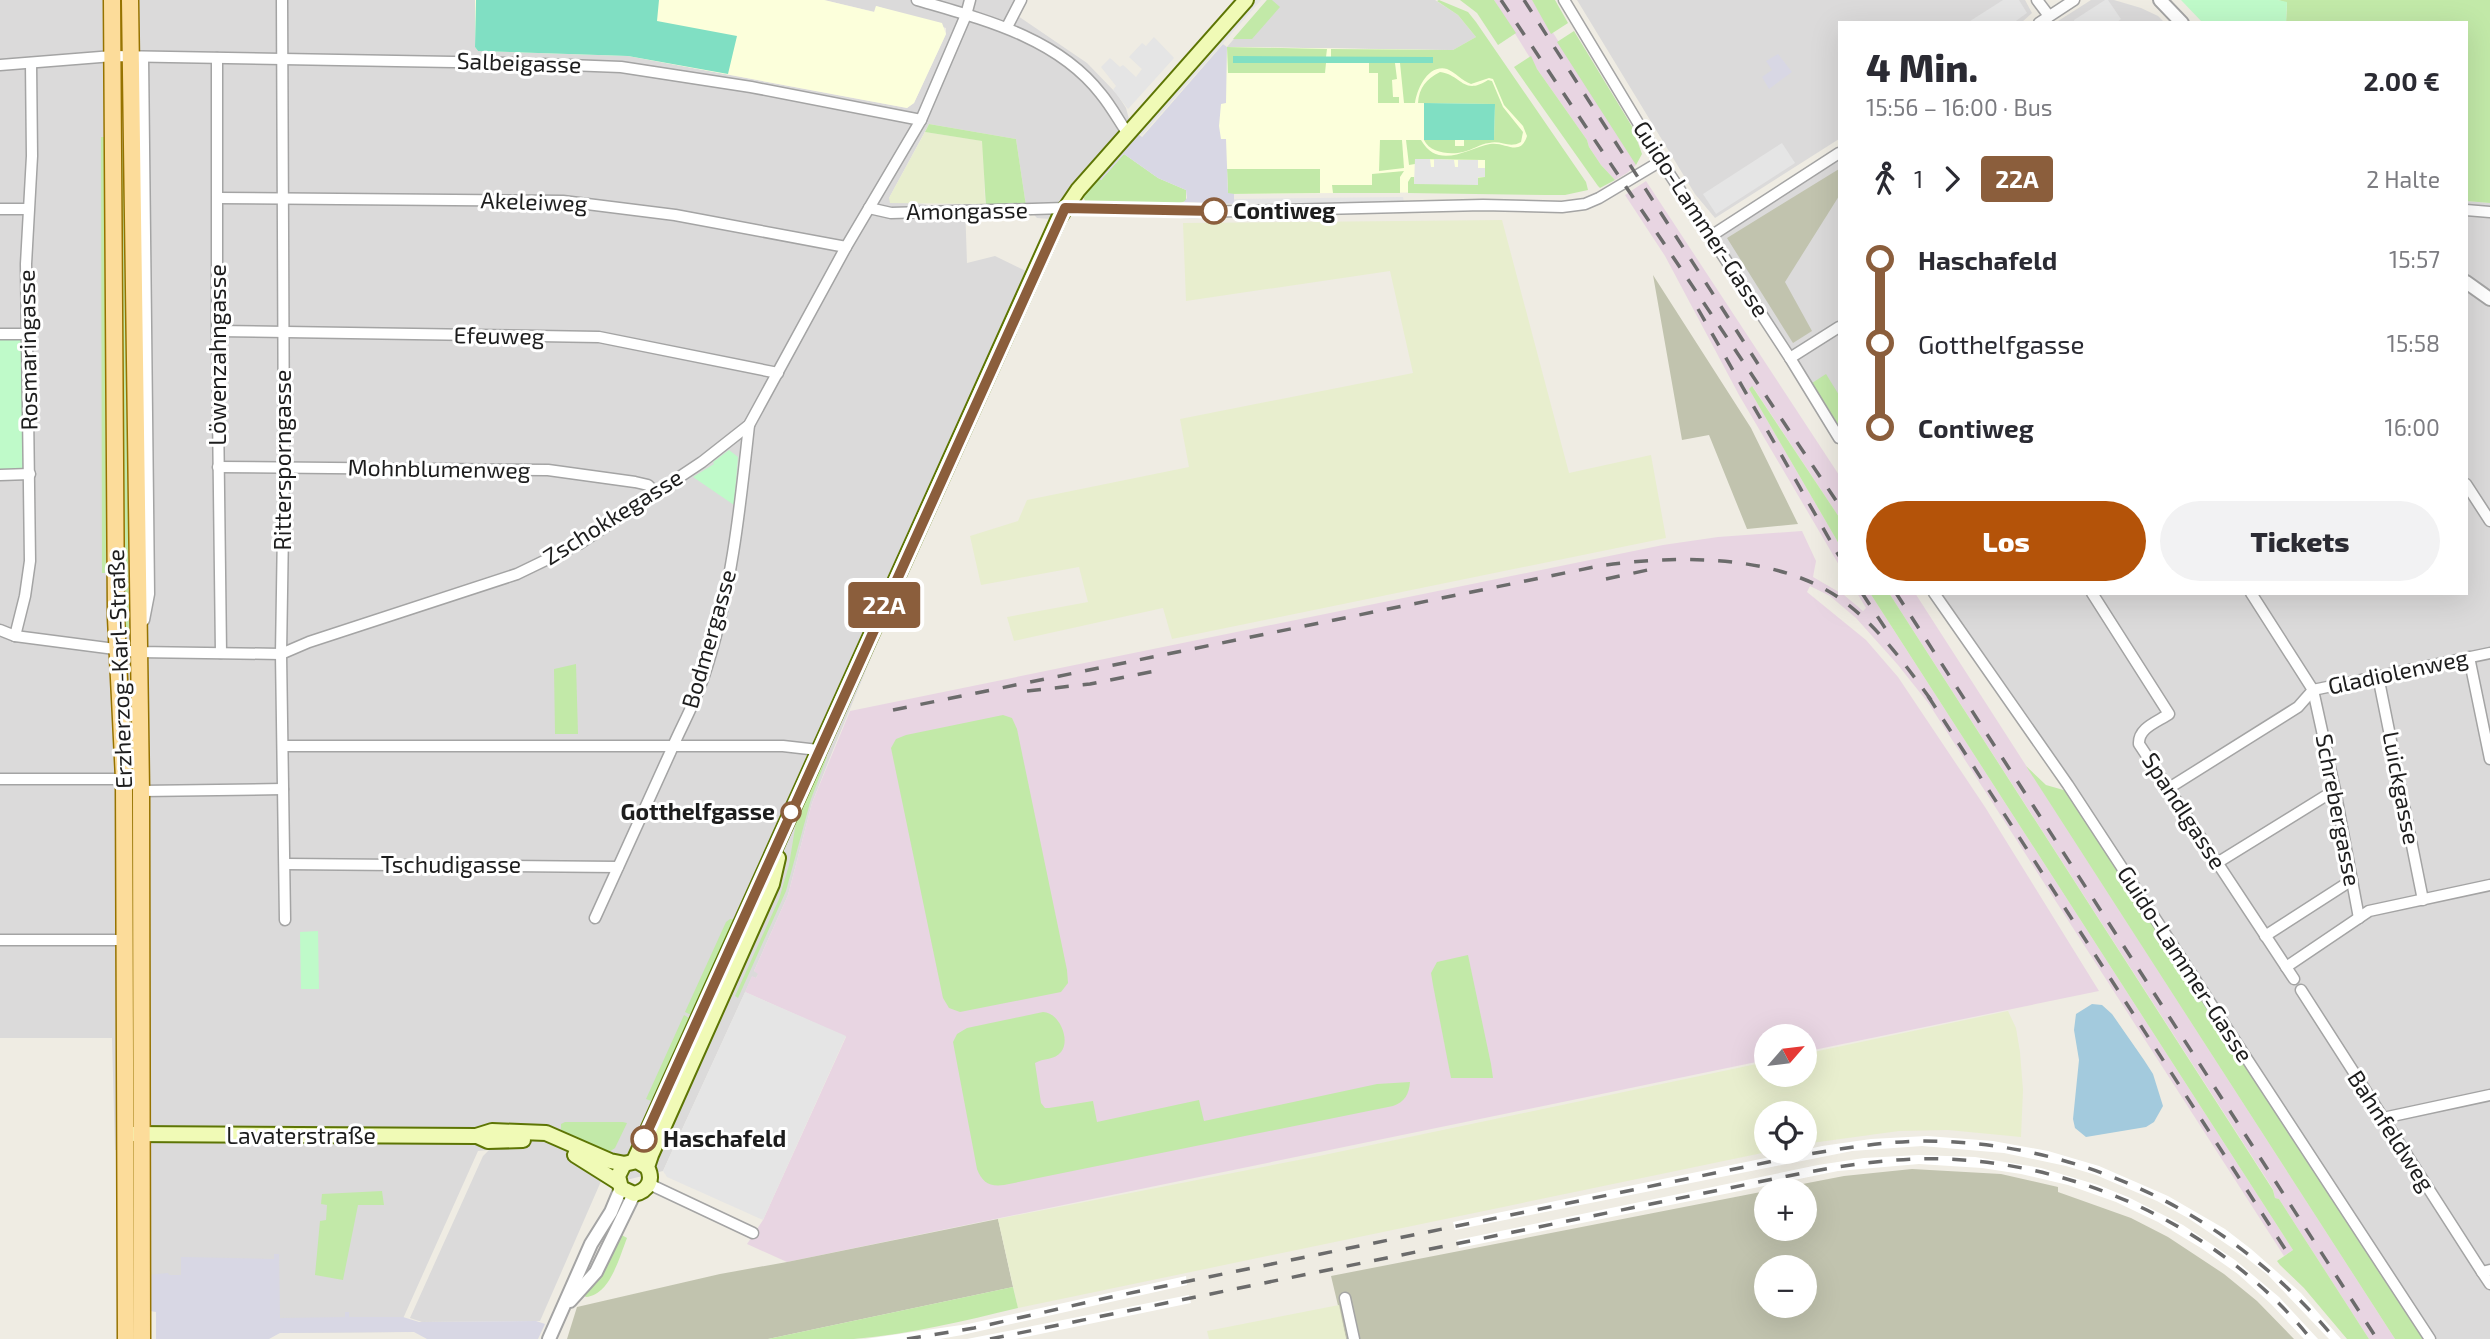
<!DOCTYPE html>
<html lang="de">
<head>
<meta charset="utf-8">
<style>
	:root { --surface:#fff; --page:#f2f2f3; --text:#2b2b33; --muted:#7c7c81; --accent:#b45309 }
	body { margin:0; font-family:"Exo 2",sans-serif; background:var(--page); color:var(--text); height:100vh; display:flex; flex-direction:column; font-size:26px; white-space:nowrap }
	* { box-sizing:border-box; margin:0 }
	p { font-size:23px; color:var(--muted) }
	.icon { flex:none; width:38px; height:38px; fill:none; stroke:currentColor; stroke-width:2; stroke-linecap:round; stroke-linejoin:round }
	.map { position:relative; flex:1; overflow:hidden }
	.panel { position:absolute; left:1838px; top:21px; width:630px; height:574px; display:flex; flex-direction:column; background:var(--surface); border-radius:0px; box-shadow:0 7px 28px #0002 }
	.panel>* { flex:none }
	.badge { padding:0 14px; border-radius:5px; font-size:24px; line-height:46px }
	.needle { width:46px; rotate:62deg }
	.buttons { position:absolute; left:1754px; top:1024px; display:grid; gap:14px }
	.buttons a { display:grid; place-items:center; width:63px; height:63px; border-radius:50%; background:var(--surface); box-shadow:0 7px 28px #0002; font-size:35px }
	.map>.badge { position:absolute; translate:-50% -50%; box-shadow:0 0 0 4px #fff }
	.legs { display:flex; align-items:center; gap:10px; height:77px; padding:0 28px; font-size:23px }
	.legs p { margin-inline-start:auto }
	.summary { display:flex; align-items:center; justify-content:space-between; height:119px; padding:0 28px }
	h1 { font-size:38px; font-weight:800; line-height:52px }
	.action { display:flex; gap:14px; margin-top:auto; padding:14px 28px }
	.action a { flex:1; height:80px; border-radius:42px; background:var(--accent); color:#fff; font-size:28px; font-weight:800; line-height:80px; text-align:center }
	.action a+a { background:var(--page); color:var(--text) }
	ul { padding:0 28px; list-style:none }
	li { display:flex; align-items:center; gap:24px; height:84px; font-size:26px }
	li i { display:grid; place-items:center; width:10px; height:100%; margin:0 9px; background:currentColor }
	li i::after { content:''; width:18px; height:18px; margin:-9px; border:5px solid; border-radius:50%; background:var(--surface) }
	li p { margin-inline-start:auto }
	li:first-child i { background:linear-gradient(#0000 50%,currentColor 0) }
	li:last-child i { background:linear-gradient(currentColor 50%,#0000 0) }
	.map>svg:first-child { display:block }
</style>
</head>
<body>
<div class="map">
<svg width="2490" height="1339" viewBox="0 0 2490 1339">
	<rect width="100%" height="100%" fill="#efece3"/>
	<!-- residential -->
	<g fill="#dbdada">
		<polygon points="0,0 475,0 475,46 478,51 628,56 907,108 914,103 946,34 946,28 876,6 875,12 824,0 1026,0 1018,16 1087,63 1117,94 1126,108 1135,141 1086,196 1050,219 1037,218 1026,206 1016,139 929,124 889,198 928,205 965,204 967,263 995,256 1030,273 833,750 812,803 788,895 754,971 759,973 756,978 752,977 663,1171 622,1181 602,1179 540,1321 422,1322 410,1318 483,1156 489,1150 478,1151 397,1332 279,1333 151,1275 151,1149 115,1150 112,1038 0,1038"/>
		<polygon points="1267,0 1435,0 1458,15 1476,37 1453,50 1227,47"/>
		<polygon points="1577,0 2025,0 2032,13 2021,23 1839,23 1839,139 1715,218 1695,194"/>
		<polygon points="2091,0 2114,0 2141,8 2158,16 2165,23 2055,23"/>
		<polygon points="1839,157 1839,441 1711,236"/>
		<polygon points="2466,201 2490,203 2490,297 2466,279"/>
		<polygon points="2466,286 2490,302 2490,1339 2430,1339 2237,1043 1934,593 2466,593"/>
	</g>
	<!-- industrial -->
	<g fill="#e8d5e2">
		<polygon points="1494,0 1532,0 1630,153 1636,165 1627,173 1615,180 1601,165 1589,147 1587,140 1537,69"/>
		<polygon points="1646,181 1839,475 1839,517 1753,387 1749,389 1839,544 1839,565 1739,395 1665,256 1625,195"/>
		<polygon points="1802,531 1816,561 1813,577 1844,595 1863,611 1866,608 1857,593 1870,593 2293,1250 2284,1256 1929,704 1898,665 1856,618 1830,596 1810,586 1807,592 1866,640 1898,677 1985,807 2099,991 1804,1052 1804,1036 1766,1036 1766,1060 787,1262 747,1244 763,1220 846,1037 745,992 752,976 756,978 758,974 754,971 788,895 812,803 850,711 1663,545 1718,537"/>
		<polygon points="1889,593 1915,593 2395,1339 2369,1339 2279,1199 2275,1198 2273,1189"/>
	</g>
	<!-- education -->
	<g fill="#fcffdb">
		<polygon points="475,0 824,0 874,12 876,6 942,23 946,34 914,103 907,108 628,56 478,51 475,47"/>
		<polygon points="1223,44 1227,47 1437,50 1444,63 1478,49 1568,182 1485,192 1199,194 1141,138"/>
	</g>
	<!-- construction -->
	<g fill="#c1c3ae" fill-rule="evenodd">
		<polygon points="1839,169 1839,196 1785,282 1812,331 1793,343 1727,238"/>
		<polygon points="1653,275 1751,428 1798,524 1747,529 1709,435 1682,440"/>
		<path d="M1912,1169L2001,1174L2058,1187V1192L2131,1218L2168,1237L2224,1274L2257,1301L2294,1339H1346L1331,1276L1766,1191V1228H1804V1190H1771L1844,1176ZM1766,1267H1804V1306H1766Z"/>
		<polygon points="998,1219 1013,1287 768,1339 567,1339 577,1307 720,1274 787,1262"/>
	</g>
	<!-- farmland -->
	<g fill="#e8eece">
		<polygon points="925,132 983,141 985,204 890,203 889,198"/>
		<polygon points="1502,220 1569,473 1651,455 1666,538 1172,639 1163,608 1014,641 1007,617 1088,602 1079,567 981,585 970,536 1018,521 1027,500 1189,467 1180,419 1413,373 1390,271 1186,301 1183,223"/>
		<polygon points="2008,1011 2016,1028 2020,1052 2023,1090 2021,1137 1948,1130 1899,1131 1804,1144 1804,1113 1766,1113 1767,1152 1018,1308 998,1219 1319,1156 1766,1062 1766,1074 1804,1074 1804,1054"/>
		<polygon points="1339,1305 1346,1339 1209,1339 1207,1331"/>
	</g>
	<!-- grass -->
	<g fill="#c2e9a8">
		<polygon points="1267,0 1272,0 1280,7 1252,39 1233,39"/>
		<path d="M1439,0L1468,12L1476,22L1586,182L1588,190L1565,195H1547L1408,193V182L1411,177H1414V184L1485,177V160L1415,159V164L1409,165L1406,140H1421C1438,170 1467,149 1490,144C1505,141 1520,158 1527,136L1523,126L1504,105L1493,79L1489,78L1471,84C1462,81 1455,72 1447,69C1428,64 1417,89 1415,103H1404L1400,63H1433V57H1331V49L1453,50L1476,37L1458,15L1437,1Z"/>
		<polygon points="1460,0 1494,0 1516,33 1498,45 1477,13"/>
		<polygon points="1532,0 1555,0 1568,23 1551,34"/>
		<polygon points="2278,0 2490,0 2490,203 2466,201 2466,23 2286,23 2287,3"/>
		<polygon points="1574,31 1639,138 1637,140 1642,154 1636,165 1557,42"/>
		<polygon points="1227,47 1327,49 1326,57 1233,57 1234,63 1326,63 1325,73 1228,73"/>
		<polygon points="1531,56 1537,69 1587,140 1589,147 1601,165 1615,180 1600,188 1598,186 1514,67"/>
		<polygon points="1369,63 1395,63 1397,79 1392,80 1393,97 1399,97 1399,103 1378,103 1378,73 1369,73"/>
		<path d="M1440,72C1462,75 1463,96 1488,80L1492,81L1503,107L1523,132L1521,142C1509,149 1502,140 1489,143C1480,144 1472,150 1463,152C1450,155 1430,153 1424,140H1455V146H1464V140H1494L1495,104L1418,103C1419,88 1426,79 1440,72Z"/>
		<polygon points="929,124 1016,139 1026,206 986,207 982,141 925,132"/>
		<polygon points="101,137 105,137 106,573 102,573"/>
		<polygon points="1380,140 1402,140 1404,168 1379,171"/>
		<polygon points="119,150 124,150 125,177 129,633 125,633 121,519"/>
		<path d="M1124,154L1158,178L1186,190V201C1165,209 1106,210 1085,201L1082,194L1097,177L1101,180Z"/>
		<polygon points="1227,169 1320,169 1320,193 1228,194"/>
		<polygon points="1404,171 1400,177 1400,193 1333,193 1332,185 1372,185 1372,174"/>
		<polygon points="1826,374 1839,395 1839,426 1812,383"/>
		<polygon points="1752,386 1839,517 1839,544 1749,389"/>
		<polygon points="1870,593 1889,593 2273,1190 2275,1198 2279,1199 2369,1339 2347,1339 2304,1288 2280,1265 2277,1261 2293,1250"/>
		<polygon points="576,664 578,734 555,734 554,669"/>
		<polygon points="1003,715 1012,718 1017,729 1067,970 1068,983 1061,992 960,1012 949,1008 943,998 891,748 896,739 906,735"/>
		<polygon points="824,756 827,757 811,799 786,891 738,998 735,996 779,899 789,865 797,816"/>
		<polygon points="2026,766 2046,785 2067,791 2425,1339 2395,1339"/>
		<polygon points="730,919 734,919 691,1015 685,1012 726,922"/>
		<polygon points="1468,955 1491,1064 1493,1078 1451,1078 1433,985 1431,973 1437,962"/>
		<path d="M1043,1012C1059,1012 1071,1040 1061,1052C1055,1060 1043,1058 1035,1063L1041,1103L1045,1108H1049L1093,1101L1097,1122L1199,1100L1204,1121L1377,1084L1410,1082C1409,1094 1405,1102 1393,1106L1004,1185C989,1187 982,1182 977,1169L953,1042L957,1034L967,1028Z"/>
		<polygon points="684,1015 689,1018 651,1101 646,1099"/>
		<polygon points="565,1122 623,1122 627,1123 615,1148 609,1152 561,1130 561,1124"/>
		<polygon points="382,1191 384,1205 358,1205 343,1280 315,1275 320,1221 326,1220 327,1205 321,1204 322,1194"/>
		<path d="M620,1234L627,1238C619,1258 610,1295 586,1297L583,1295Z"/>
		<path d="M1013,1287L1018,1308C964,1321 910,1334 854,1339C826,1339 796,1339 768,1339Z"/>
	</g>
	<!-- park -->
	<g fill="#bffac9">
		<polygon points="2181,0 2278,0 2287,2 2286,23 2203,23"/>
		<polygon points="0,336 16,336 23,342 24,466 19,472 0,472"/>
		<polygon points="729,450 738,457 734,505 693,477 714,464 713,462"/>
		<polygon points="318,931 319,989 301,989 300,932"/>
	</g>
	<!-- pitch -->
	<g fill="#80dfc3">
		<polygon points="476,0 659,0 657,21 737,36 728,74 628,56 478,51 475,47"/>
		<polygon points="1233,56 1433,57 1433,63 1233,63"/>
		<polygon points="1424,103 1495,104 1494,140 1424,140"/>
	</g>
	<!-- parking -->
	<g fill="#e5e5e5">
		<polygon points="1255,0 1261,0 1142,135 1138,132"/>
		<polygon points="2003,0 2019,0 2027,13 2013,23 1967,23"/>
		<polygon points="2105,0 2108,0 2121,19 2116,23 2075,23 2074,20"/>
		<polygon points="1154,37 1174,58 1128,109 1113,90 1116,86 1101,67 1110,58 1120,67 1123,65 1136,77 1142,69 1129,57 1142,43 1146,46"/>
		<polygon points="1782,143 1795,163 1716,214 1703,194"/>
		<polygon points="1415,159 1430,159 1431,167 1434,167 1434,159 1454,160 1455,167 1458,167 1458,160 1478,160 1478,168 1485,168 1485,177 1478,177 1478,185 1414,184"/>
		<polygon points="1403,197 1404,202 1234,204 1234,199"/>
		<polygon points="745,992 846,1036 763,1220 667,1177 663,1171"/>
	</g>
	<!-- plaza -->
	<g fill="#d8d7e4">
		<polygon points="1223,44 1227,47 1226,103 1221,104 1219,126 1221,139 1226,139 1228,193 1234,194 1234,204 1184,202 1187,198 1186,190 1158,178 1124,154 1101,180 1097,177 1137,133 1142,137"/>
		<polygon points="1778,54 1792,72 1769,89 1762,77 1772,70 1766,61"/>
		<polygon points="274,1254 279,1254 280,1318 345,1317 345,1312 349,1312 349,1317 403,1317 419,1322 536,1321 545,1324 538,1339 427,1339 414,1332 280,1333 269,1339 156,1339 156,1312 150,1311 148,1275 168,1273 169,1275 181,1275 181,1257 274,1259"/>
	</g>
	<!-- water -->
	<polygon fill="#a3cadd" points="2092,1004 2102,1005 2112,1014 2144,1060 2153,1074 2163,1106 2154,1122 2146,1127 2086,1137 2075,1128 2073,1119 2079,1060 2074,1030 2076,1014"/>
	<!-- pier -->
	<g fill="#fff">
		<polygon points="1927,1136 1993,1141 2048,1151 2099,1166 2168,1196 2225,1229 2251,1249 2301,1293 2341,1339 2329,1339 2268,1275 2244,1256 2188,1218 2157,1201 2096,1175 2066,1166 2004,1153 1922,1146 1852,1151 1455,1230 1453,1222 1795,1152 1804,1152 1804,1150 1822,1146 1871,1139"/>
		<polygon points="1919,1155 1975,1157 2041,1168 2098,1185 2128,1197 2183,1225 2235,1260 2279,1297 2318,1339 2304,1339 2271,1304 2238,1274 2201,1248 2158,1222 2116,1202 2068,1185 2021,1174 1982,1168 1919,1164 1838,1171 1459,1248 1457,1240 1818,1165 1864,1158"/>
		<polygon points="1186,1276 1187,1285 962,1335 940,1339 865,1339 968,1324"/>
		<polygon points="1189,1295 1191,1303 1016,1339 967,1339"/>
	</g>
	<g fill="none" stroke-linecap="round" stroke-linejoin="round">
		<defs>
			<g id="minor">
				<polyline points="282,0 284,467 281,654 285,920"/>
				<path d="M917,0C982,19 1057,37 1101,94C1111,106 1119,121 1128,134"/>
				<polyline points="1564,0 1661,161 1790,358 1839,438"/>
				<polyline points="2037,0 2049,16"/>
				<polyline points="2039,23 2074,0"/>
				<polyline points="1007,27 1021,0"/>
				<polyline points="143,57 149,594 144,620"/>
				<polyline points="217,58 217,331 221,653"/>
				<polyline points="0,65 113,56 516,63 621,67 751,87 921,120"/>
				<polyline points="218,198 563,201 675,215 846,247"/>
				<polyline points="869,208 891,213 1065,208 1197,212 1483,205 1562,207 1585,204 1599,198 1661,161"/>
				<polyline points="0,209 28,209"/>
				<polyline points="2466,210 2490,212"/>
				<polyline points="1711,236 1839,153"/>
				<polyline points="217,331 599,337 778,373"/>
				<polyline points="0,334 27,334"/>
				<polyline points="1790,358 1839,327"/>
				<polyline points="218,467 548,470 635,482 648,485 655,492"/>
				<polyline points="0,475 30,474"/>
				<polyline points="2466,484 2490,521"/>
				<polyline points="1934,593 2068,785 2430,1339"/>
				<path d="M2092,593L2169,714C2157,722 2138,728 2139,744L2294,979"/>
				<polyline points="2251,593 2313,690 2335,790 2359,918"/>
				<polyline points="0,630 15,636 138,652 281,654 309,642 517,574 579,544 702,462 749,425 846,247 921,120 966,15 970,0"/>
				<polyline points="15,636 25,596 30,561 26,264 32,156 31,63"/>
				<polyline points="2469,657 2490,759"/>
				<polyline points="2378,676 2423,900"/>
				<polyline points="283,746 783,746 818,750"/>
				<polyline points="0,779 124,779"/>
				<polyline points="2169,788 2298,707 2313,690 2490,653"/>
				<polyline points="141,791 283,789"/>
				<polyline points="2217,863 2335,790"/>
				<polyline points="285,864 618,867"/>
				<path d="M595,918C620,863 645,808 670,753C681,727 695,703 704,676C731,595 740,509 749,425"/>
				<polyline points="2265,936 2352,880"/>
				<polyline points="0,940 125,940"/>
				<polyline points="2286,967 2369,911 2490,885"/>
				<polyline points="2301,990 2482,1272"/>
				<polyline points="2383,1118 2490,1095"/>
				<polyline points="649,1184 753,1233"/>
				<polyline points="2490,1270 2482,1272 2490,1284"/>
				<polyline points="1345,1298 1354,1339"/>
			</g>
			<g id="tertiary">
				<polyline points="2160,0 2182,23"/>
				<polyline points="2466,282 2490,299"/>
				<polyline points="570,1301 596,1272 634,1194"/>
				<polyline points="549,1339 591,1244 611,1212 621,1188"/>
			</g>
			<g id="secondary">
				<polyline points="130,1134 476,1136 492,1131 546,1133 610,1161 625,1164"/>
				<polyline points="477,1136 488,1141 523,1140"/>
				<polyline points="575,1155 618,1182"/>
				<polyline points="634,1161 1059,218 1078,190 1246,0"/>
				<path d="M647,1167L637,1161L624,1164L618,1176L621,1188L634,1194C648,1191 654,1180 647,1167L651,1155L772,884L778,858"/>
			</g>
			<g id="primary">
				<polyline points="112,0 116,618 124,779 126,1339"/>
				<polyline points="130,0 141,791 142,1339"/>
			</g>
		</defs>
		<!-- minor casing -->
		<use href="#minor" stroke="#a4a4a4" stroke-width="13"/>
		<!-- tertiary casing -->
		<use href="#tertiary" stroke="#a4a4a4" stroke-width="16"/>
		<!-- secondary casing -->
		<use href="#secondary" stroke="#5d7504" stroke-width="18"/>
		<!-- primary casing -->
		<use href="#primary" stroke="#967300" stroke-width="19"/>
		<!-- minor -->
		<use href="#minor" stroke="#fff" stroke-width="10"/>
		<!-- tertiary -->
		<use href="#tertiary" stroke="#fff" stroke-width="12"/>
		<!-- secondary -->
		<use href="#secondary" stroke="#f0fab6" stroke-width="14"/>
		<!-- primary -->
		<use href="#primary" stroke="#fcdc9a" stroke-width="16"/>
		<!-- rail -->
		<g stroke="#6b6b6b" stroke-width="3.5" stroke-dasharray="14 14" stroke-linecap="butt">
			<polyline points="1501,0 1839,505"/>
			<polyline points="1524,0 1758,364"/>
			<polyline points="1698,309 1839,556"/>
			<polyline points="1606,579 1657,568"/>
			<polyline points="1862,593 1889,634"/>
			<polyline points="1896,593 2377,1339"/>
			<polyline points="1027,691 1090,684 1155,671"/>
			<polyline points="1928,696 2285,1249"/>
			<path d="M893,710L1599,566C1675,555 1777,553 1842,600C1879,627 1907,667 1934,704"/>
			<path d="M907,1339L974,1328L1111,1297L1798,1156C1839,1149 1879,1142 1920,1141C2081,1140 2233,1215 2335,1339"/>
			<path d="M990,1339L1783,1177C1827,1168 1870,1161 1914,1159C2063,1154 2217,1223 2311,1339"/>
		</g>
	</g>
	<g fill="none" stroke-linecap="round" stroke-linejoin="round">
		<defs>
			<polyline id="line-1" points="644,1139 1065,208 1214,211"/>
		</defs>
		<!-- line-1 casing -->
		<use href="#line-1" stroke="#fff" stroke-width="16"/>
		<!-- line-1 -->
		<use href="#line-1" stroke="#8b5e3c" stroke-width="10"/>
	</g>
	<!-- markers -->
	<g fill="#fff" stroke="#8b5e3c" stroke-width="3.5">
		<circle cx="1214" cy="211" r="12"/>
		<circle cx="791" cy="812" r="9"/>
		<circle cx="644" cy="1139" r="12"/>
	</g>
	<g text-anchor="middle" stroke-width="6" stroke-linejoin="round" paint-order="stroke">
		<!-- street labels -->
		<g font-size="23" fill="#1d1d1d" stroke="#fff">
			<text transform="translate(519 63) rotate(2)" y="8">Salbeigasse</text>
			<text transform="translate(534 202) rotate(2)" y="8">Akeleiweg</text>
			<text transform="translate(967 211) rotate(-1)" y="8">Amongasse</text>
			<text transform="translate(1701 219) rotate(57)" y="8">Guido-Lammer-Gasse</text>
			<text transform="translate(499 336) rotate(1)" y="8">Efeuweg</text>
			<text transform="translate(28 350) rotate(-91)" y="8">Rosmaringasse</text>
			<text transform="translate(218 355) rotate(-90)" y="8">Löwenzahngasse</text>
			<text transform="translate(283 460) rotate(-90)" y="8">Rittersporngasse</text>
			<text transform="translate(439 469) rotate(1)" y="8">Mohnblumenweg</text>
			<text transform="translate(613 517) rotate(-32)" y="8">Zschokkegasse</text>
			<text transform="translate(709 639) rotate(-74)" y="8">Bodmergasse</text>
			<text transform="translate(120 669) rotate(-92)" y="8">Erzherzog-Karl-Straße</text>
			<text transform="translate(2398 672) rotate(-12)" y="8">Gladiolenweg</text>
			<text transform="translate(2401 788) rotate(79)" y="8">Luickgasse</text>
			<text transform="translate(2338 810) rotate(79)" y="8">Schrebergasse</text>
			<text transform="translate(2184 811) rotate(57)" y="8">Spandlgasse</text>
			<text x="451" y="873">Tschudigasse</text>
			<text transform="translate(2185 964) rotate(57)" y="8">Guido-Lammer-Gasse</text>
			<text transform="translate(2391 1131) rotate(57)" y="8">Bahnfeldweg</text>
			<text x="301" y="1144">Lavaterstraße</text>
		</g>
		<!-- stop labels -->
		<g font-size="23" font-weight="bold" fill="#1d1d1d" stroke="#fff" text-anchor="start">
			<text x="1233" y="219">Contiweg</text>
			<text x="775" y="820" text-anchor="end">Gotthelfgasse</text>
			<text x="663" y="1147">Haschafeld</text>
		</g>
	</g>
</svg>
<div class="buttons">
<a><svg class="needle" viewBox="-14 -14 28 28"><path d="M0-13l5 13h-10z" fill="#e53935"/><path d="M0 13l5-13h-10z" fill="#7c7c81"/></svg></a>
<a><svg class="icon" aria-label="locate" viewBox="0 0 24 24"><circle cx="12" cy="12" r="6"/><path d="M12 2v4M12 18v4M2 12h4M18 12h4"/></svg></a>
<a>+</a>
<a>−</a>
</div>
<b class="badge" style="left:884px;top:605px;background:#8b5e3c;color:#fff">22A</b>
<section class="panel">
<div class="summary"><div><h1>4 Min.</h1><p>15:56 – 16:00 · Bus</p></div><b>2.00 €</b></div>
<div class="legs"><svg class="icon" aria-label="walk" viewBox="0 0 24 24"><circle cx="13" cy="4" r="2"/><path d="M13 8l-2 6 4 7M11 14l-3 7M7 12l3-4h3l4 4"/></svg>1<svg class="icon" aria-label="forward" viewBox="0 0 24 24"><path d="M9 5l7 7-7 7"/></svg><b class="badge" style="background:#8b5e3c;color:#fff">22A</b><p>2 Halte</p></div>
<ul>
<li><i style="color:#8b5e3c"></i><b>Haschafeld</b><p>15:57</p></li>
<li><i style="color:#8b5e3c"></i><span>Gotthelfgasse</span><p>15:58</p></li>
<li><i style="color:#8b5e3c"></i><b>Contiweg</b><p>16:00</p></li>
</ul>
<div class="action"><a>Los</a><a>Tickets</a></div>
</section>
</div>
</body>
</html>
